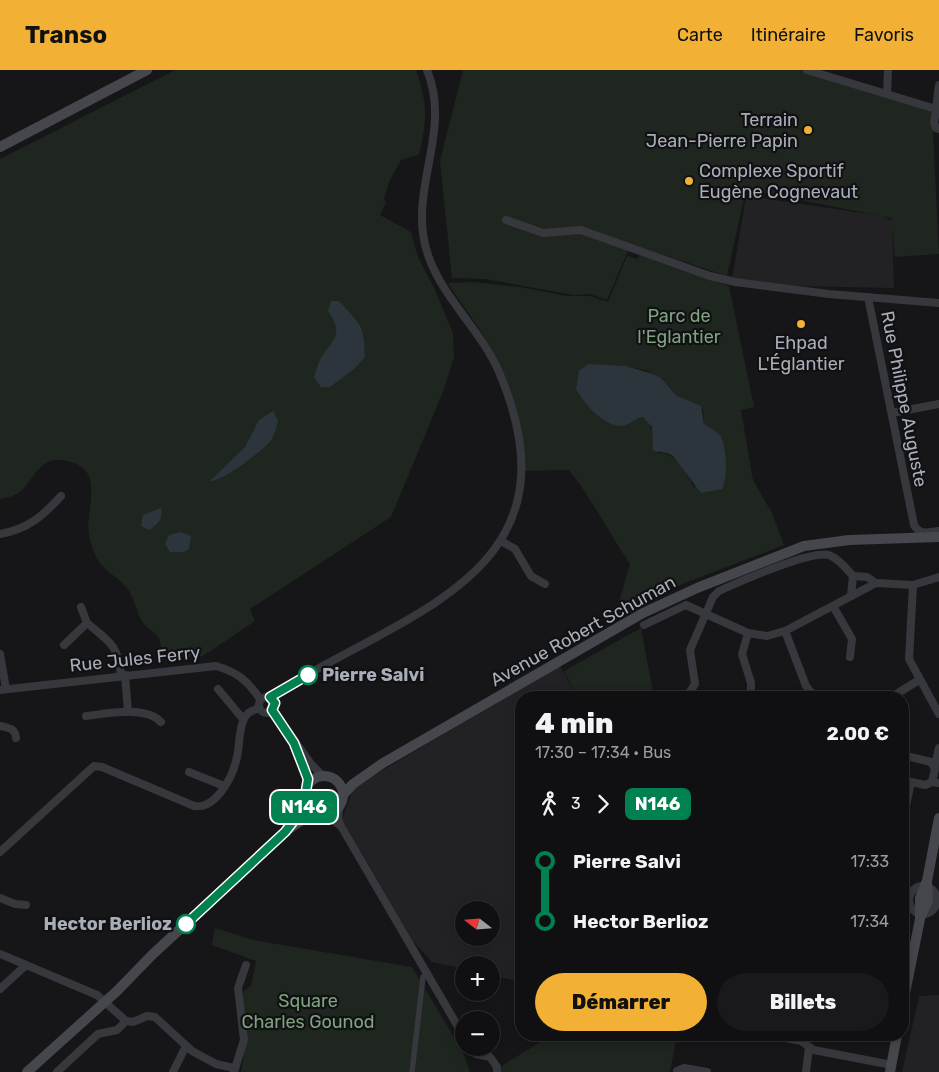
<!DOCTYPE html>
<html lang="fr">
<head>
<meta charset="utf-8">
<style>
	:root { --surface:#101012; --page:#19191b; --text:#f1f3f6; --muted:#9c9d9f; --line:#303032; --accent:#f2b134 }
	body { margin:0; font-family:Rubik,sans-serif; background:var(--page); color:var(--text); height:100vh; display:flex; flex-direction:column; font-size:19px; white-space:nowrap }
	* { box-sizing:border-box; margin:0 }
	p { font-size:16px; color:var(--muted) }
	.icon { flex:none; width:28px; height:28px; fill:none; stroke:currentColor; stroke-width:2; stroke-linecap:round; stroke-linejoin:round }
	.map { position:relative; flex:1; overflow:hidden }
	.details { position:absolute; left:515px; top:621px; width:394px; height:350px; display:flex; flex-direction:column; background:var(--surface); border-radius:20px; box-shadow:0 2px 12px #0003,0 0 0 1px var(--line) }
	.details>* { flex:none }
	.badge { padding:0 10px; border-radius:8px; font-size:18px; line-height:32px }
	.needle { width:32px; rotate:287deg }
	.tools { position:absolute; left:455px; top:831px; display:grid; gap:10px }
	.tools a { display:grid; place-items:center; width:45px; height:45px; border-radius:50%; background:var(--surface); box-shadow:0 2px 12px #0003,0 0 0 1px var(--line); font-size:25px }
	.map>.badge { position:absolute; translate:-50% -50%; box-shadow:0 0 0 2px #fff }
	.legs { display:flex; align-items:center; gap:8px; height:55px; padding:0 20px; font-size:16px }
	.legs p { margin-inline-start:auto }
	.head { display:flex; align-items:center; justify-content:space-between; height:85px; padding:0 20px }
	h1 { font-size:28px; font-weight:800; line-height:38px }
	.cta { display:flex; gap:10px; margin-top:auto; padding:10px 20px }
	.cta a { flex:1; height:58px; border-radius:30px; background:var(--accent); color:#111; font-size:20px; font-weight:800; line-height:58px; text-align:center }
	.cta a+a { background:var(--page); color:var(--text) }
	ul { padding:0 20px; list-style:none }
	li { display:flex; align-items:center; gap:18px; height:60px; font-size:19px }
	li i { display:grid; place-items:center; width:8px; height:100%; margin:0 6px; background:currentColor }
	li i::after { content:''; width:12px; height:12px; margin:-6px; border:4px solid; border-radius:50%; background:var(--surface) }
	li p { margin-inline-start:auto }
	li:first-child i { background:linear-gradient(#0000 50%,currentColor 0) }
	li:last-child i { background:linear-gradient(currentColor 50%,#0000 0) }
	header { display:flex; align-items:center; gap:30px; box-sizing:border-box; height:70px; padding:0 25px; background:var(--accent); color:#111 }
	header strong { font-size:24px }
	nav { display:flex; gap:28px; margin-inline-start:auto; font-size:18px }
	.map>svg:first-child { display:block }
</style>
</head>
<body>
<header>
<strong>Transo</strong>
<nav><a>Carte</a><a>Itinéraire</a><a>Favoris</a></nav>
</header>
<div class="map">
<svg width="939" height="1002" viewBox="0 0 939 1002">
	<rect width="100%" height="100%" fill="#161618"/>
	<!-- built -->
	<g fill="#222225" fill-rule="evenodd">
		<polygon points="746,126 883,146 892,151 894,218 797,216 732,209"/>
		<path d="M560,596L577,627L521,628V912L491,905V895H464V899L432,892L413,871L342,749L354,717ZM464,840H491V868H464Z"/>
		<polygon points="939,925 939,1002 902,1002 919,926"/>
	</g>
	<!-- green -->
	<g fill="#1e261f" fill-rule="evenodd">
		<path d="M175,0H416C428,32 427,52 419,85L401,90L390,110L384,128L386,133L380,145L411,162L418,187L435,220L453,263L454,287L443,322L391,447L250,539L255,551L209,582L202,586L169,589L161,584C162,560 153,567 142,551C136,543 135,527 126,517C116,505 101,500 95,484C90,473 87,460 89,447C91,425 99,398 68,391C40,384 36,407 21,421C14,426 8,428 0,429V89Z"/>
		<polygon points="463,0 800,0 932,40 939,184 895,187 891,148 746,119 727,206 631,174 607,230 590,224 574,225 485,209 452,208 440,91"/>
		<path d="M639,185L729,216L754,337L741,340L753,410L772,443L784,475L680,515L614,549L630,494C609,463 592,429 569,400L523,401C521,356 511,310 487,271C475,251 460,233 448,213L474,212L520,217L567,226H590L608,232L627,186L638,189ZM588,294C611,297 640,293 660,308C668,313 672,322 679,327C687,332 695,333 703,340L704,354L695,418C685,403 678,382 658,383L649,351L642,347C636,348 633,352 628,354C608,361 590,337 579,325Z"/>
		<polygon points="641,558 654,627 577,627 564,601"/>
		<polygon points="215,858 253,870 412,897 463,982 470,1002 241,1002 247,966 246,948 242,926 244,921 251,916 256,891 212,875"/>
		<polygon points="552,965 677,965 670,1002 500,1002 503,995"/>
	</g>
	<!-- water -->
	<g fill="#2c353c">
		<path d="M331,231H339C360,254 364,254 365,287L354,299L330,317H321L314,307C315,303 317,297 319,292C329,271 347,268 328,241Z"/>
		<path d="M588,294L626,296L653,304L661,308L677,326L701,336L704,354C708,357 717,361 720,365C727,377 728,407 722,419L701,423L673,386L667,383L653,381L652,357L643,347C635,348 629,356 621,356C603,355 584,334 576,319L579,301Z"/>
		<path d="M273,341L278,351C276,357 275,365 271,370C264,380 221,413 210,411L245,377L259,350Z"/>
		<path d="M161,438C164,449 157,455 149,460L141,456L143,445Z"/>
		<polygon points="181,462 191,466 189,479 184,482 170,482 165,474 169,465"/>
	</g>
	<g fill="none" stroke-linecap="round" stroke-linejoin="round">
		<!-- pedestrian -->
		<polyline stroke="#37383d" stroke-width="5.5" points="412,1002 423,907 427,905"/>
		<!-- minor -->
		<g stroke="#37383d" stroke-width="8">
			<polyline points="807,0 936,39 934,53 936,58 939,59"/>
			<polyline points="887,24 888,0"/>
			<polyline points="936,39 939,15"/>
			<polyline points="506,150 543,163 581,160 710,206 735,212 829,224 939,233"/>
			<path d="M868,227L914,455C920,466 928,462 939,461"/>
			<polyline points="892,343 939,334"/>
			<path d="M0,464C28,459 43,446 61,426"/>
			<polyline points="501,471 515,479 531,506 545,514"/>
			<polyline points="853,506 867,507 876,513"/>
			<polyline points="913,515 909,589 939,644"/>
			<polyline points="851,526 853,506"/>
			<polyline points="833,536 852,569 850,587"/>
			<path d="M87,553C110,572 118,575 121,605"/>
			<polyline points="644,555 686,535 748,563 767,566 785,561 876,513 913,515 939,507"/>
			<polyline points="785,561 806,616 816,628"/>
			<polyline points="748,563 742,584 751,613 751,628"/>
			<polyline points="64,575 87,553 81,537"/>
			<polyline points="0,584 6,619"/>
			<polyline points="125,605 128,642"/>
			<polyline points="218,619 243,649"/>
			<path d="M0,620L216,596C237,602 248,611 260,629"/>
			<path d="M689,623L695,614L690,580L713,527L719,521C738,512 811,480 829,485C839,489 846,498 853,506"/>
			<circle cx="267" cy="635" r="8"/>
			<path d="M270,627C400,542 586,507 499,302C481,260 442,227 428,185C406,121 453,64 427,0"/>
			<polyline points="896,628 898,623 919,610"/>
			<polyline points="273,640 311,694 324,707"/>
			<path d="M86,646C106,644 146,635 161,652"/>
			<path d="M0,656C9,658 15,658 16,668"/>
			<polyline points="298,682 308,709 308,715"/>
			<polyline points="902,685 931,692 935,699 932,712"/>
			<polyline points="935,695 939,678"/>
			<polyline points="189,702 224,716"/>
			<polyline points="902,710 925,715 932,712 939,713"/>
			<polyline points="324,744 341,756 464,967"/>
			<polyline points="340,754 338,748 340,734"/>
			<polyline points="902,755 911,712"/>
			<path d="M0,782L94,696L102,697L194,736C215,740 232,708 236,691C240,678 238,661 244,649C247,642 252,641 259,638"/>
			<circle cx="923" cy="830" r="14"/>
			<polyline points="0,828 15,834 26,835"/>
			<polyline points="0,884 97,925 126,951 133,952 147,946 155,947 192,981 216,994 234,998"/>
			<polyline points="0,919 26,895"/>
			<polyline points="739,965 744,965"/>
			<polyline points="769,965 801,971 814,980 892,995"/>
			<polyline points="470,978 476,984 490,987 497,997 497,1002"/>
			<polyline points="677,1001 684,998 707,1002"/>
			<polyline points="57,1002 98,964 117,960 126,951"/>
			<polyline points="173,1002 186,976"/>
			<polyline points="234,1002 244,970 238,918 246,895"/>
			<polyline points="806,1002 809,977"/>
		</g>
		<!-- secondary -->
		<g stroke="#45474d" stroke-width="10">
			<polyline points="0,77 147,0"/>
			<circle cx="324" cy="725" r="19"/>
			<polyline points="342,726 353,714 383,693 643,543 697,518 804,476 849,470 939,467"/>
			<polyline points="921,846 928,831 927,812"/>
			<polyline points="902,938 920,849 920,828 927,811 939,748"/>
			<polyline points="27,1002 117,921 152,885 285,762 309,745 320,744"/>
			<polyline points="890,1002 897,965"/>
		</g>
	</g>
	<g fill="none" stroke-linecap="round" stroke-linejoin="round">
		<defs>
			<polyline id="line-1" points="186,854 285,762 303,739 308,709 294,673 272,640 275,633 270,627 308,605"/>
		</defs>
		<!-- line-1 casing -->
		<use href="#line-1" stroke="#fff" stroke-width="11"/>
		<!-- line-1 -->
		<use href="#line-1" stroke="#00814f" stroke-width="8"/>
	</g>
	<!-- markers -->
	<g fill="#f2b134" stroke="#111113" stroke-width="2">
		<circle cx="808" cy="60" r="5"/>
		<circle cx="689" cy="111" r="5"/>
		<circle cx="801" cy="254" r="5"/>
	</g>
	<g fill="#fff" stroke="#00814f" stroke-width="2.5">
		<circle cx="308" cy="605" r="9"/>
		<circle cx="186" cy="854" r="9"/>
	</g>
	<g text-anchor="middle" stroke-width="4.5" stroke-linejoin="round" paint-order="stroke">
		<!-- poi labels -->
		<g font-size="18" fill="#a8adb8" stroke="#111113" text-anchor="end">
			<text x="798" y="56">Terrain<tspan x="798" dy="21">Jean-Pierre Papin</tspan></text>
			<text x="699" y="107" text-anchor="start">Complexe Sportif<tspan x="699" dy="21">Eugène Cognevaut</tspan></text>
			<text x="801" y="279" text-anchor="middle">Ehpad<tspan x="801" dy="21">L'Églantier</tspan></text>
		</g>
		<!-- park labels -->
		<g font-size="18" fill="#7fa381" stroke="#111113">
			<text x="679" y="252">Parc de<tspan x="679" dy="21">l'Eglantier</tspan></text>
			<text x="308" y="937">Square<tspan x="308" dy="21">Charles Gounod</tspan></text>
		</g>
		<!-- street labels -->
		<g font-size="18" fill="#a8adb8" stroke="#111113">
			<text transform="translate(904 329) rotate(79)" y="6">Rue Philippe Auguste</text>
			<text transform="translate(583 561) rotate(-29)" y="6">Avenue Robert Schuman</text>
			<text transform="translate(135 589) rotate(-6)" y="6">Rue Jules Ferry</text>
		</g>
		<!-- stop labels -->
		<g font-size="18" font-weight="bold" fill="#a8adb8" stroke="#111113" text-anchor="start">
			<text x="322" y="611">Pierre Salvi</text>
			<text x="172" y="860" text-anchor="end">Hector Berlioz</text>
		</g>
	</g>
</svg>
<div class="tools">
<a><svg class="needle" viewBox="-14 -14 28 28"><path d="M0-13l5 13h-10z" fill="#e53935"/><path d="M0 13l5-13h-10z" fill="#9c9d9f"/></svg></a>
<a>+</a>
<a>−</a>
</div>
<b class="badge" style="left:304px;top:737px;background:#00814f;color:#fff">N146</b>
<section class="details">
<div class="head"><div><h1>4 min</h1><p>17:30 – 17:34 · Bus</p></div><b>2.00 €</b></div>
<div class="legs"><svg class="icon" aria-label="walk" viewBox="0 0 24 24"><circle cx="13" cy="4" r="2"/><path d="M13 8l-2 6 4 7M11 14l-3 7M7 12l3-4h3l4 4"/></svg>3<svg class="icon" aria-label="forward" viewBox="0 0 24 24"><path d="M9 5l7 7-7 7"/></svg><b class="badge" style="background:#00814f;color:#fff">N146</b></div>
<ul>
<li><i style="color:#00814f"></i><b>Pierre Salvi</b><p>17:33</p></li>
<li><i style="color:#00814f"></i><b>Hector Berlioz</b><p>17:34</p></li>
</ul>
<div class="cta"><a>Démarrer</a><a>Billets</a></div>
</section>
</div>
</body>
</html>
